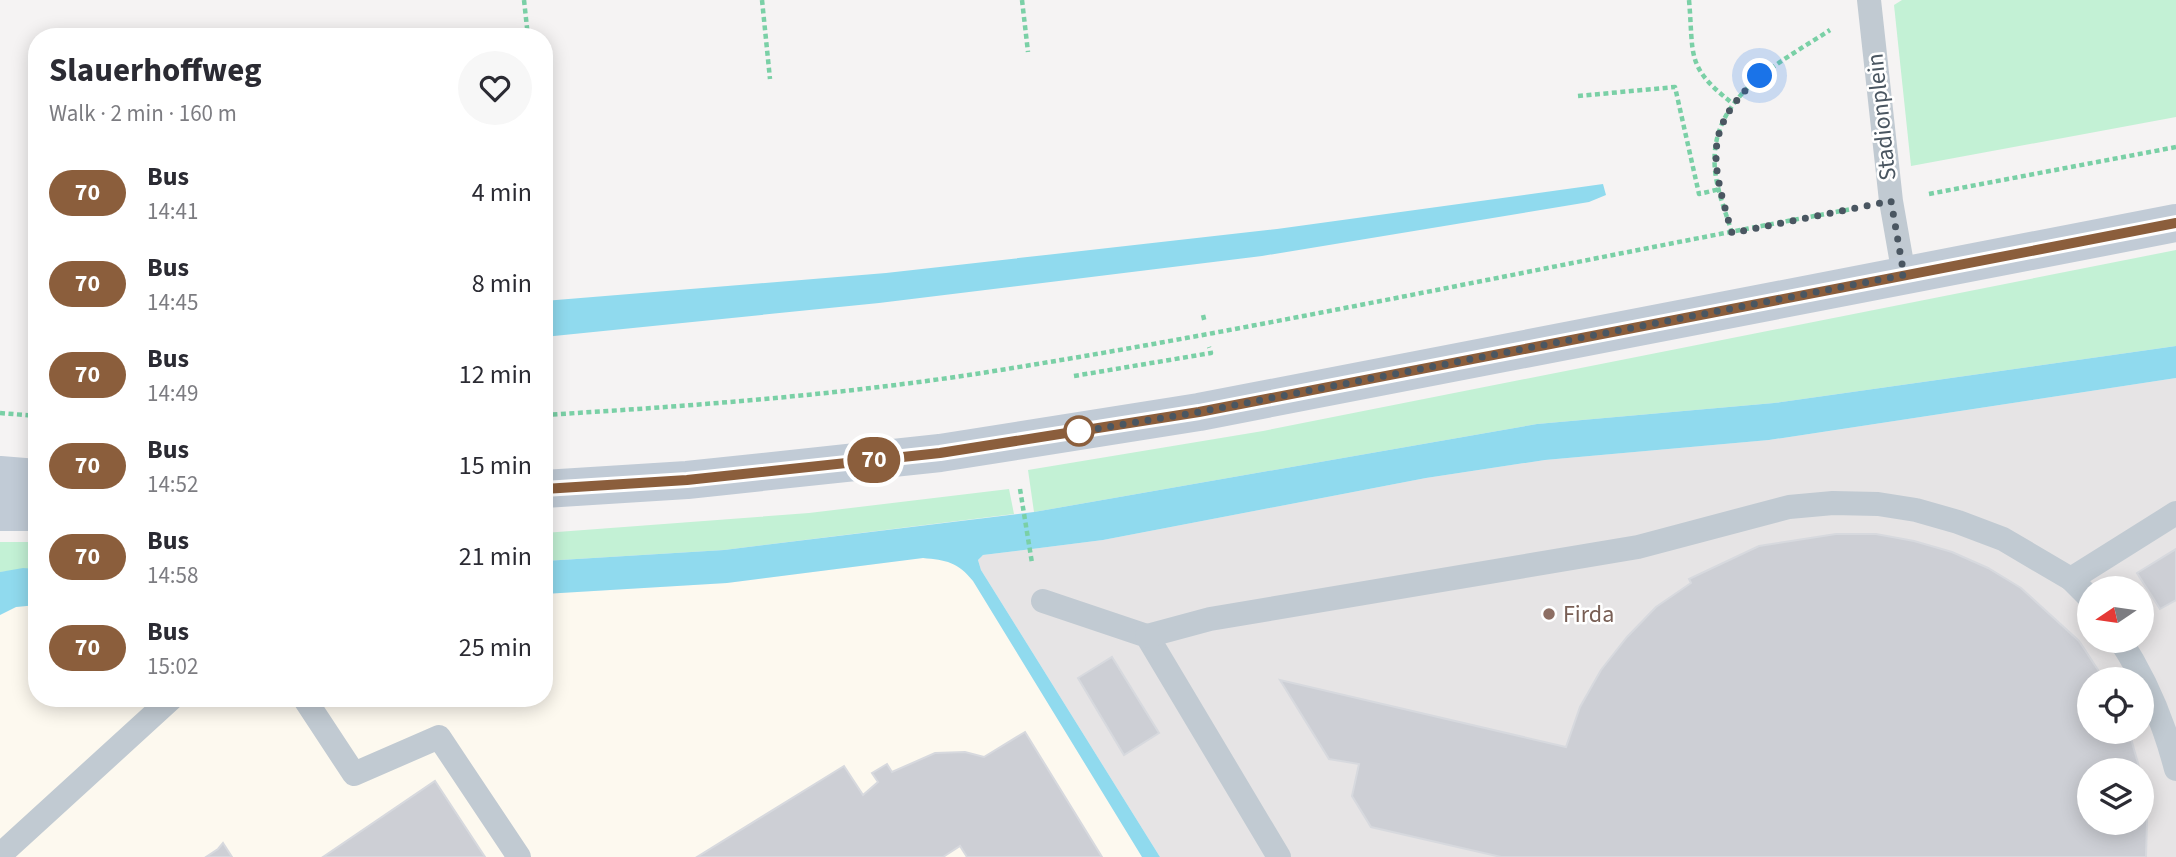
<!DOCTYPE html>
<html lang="en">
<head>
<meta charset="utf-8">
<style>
	:root { --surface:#fff; --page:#f7f7f7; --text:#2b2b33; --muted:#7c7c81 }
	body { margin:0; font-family:"Source Sans 3",sans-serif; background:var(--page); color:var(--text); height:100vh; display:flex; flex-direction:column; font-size:26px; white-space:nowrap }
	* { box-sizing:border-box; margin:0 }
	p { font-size:23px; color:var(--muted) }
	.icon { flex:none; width:38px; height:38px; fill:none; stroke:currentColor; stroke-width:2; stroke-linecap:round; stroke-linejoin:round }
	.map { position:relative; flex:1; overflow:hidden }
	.side { position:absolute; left:28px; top:28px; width:525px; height:679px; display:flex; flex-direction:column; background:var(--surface); border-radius:28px; box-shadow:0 4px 18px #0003 }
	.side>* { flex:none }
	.badge { padding:0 14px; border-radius:23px; font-size:24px; line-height:46px }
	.needle { width:46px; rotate:257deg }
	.tools { position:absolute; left:2077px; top:576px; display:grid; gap:14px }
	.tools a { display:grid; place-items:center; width:77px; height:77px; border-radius:50%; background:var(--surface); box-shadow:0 4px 18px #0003; font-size:35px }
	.you { position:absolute; width:35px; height:35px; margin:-18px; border:5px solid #fff; border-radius:50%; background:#1a73e8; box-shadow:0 0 0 10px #1a73e833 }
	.map>.badge { position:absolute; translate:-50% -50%; box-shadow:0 0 0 4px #fff }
	.round { display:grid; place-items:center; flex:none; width:74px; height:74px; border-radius:37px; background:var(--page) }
	.overview { display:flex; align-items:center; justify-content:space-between; height:119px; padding:0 21px }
	h1 { font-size:33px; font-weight:700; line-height:52px }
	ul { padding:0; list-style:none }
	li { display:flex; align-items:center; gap:21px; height:91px; padding:0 21px }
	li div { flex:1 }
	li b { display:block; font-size:26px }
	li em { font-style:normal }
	li .badge { min-width:77px; font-weight:700; text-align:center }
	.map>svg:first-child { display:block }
</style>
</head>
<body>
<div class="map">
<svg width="2176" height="857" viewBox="0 0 2176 857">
	<rect width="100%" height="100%" fill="#f5f3f3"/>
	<!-- commercial -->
	<polygon fill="#fdf9ef" points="923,558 948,560 962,567 973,581 1142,857 0,857 0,615 16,607 37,605 37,698 544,698 544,594 727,583"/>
	<!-- education -->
	<path fill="#e6e4e5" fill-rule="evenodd" d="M2176,378V857H1160L981,570L978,560L983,555L1103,540L1426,478L1545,460L1769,440ZM2090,588H2142V640H2090ZM2090,679H2142V732H2090ZM2090,770H2142V822H2090Z"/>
	<!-- green -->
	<g fill="#c3f1d5">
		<polygon points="1902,0 2176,0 2176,117 1911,166 1894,5"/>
		<polygon points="2176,250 2176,346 1774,403 1537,424 1034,512 1028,470 1263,431"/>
		<polygon points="1009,489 1014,514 724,550 544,561 544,533 809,513"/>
		<polygon points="0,542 37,542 37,569 0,572"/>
	</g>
	<!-- water -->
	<g fill="#90daee">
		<polygon points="1603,184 1606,195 1589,202 1262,256 879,303 544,337 544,301 886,273 1277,229"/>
		<path d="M2176,346V378L1769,440L1545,460L1426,478L1103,540L983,555L978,560L981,570L1160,857H1142L973,581C958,562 946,560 923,558L727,583L544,594V561L724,550L1034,512L1537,424L1774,403Z"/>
		<polygon points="23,568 37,569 37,605 16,607 0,615 0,572"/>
	</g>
	<!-- building -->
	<g fill="#cdcfd5" stroke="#d7d9de" stroke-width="2">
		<polygon points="1836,534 1876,534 1914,541 1952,552 1988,568 2021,588 2079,641 2104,679 2090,679 2090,732 2129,732 2140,770 2090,770 2090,822 2142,822 2142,779 2147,821 2146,857 1501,857 1371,827 1352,796 1359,764 1329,759 1280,680 1566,747 1580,707 1601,670 1627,637 1656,607 1691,583 1689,579 1759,546"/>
		<polygon points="2176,549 2176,600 2160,609 2137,573"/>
		<polygon points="1112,657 1159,733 1124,755 1078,678"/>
		<polygon points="1025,732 1102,857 967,857 960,846 943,857 697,857 844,766 863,795 878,782 872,773 887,764 892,772 935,753 965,752 984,757"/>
		<polygon points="435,781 485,857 323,857"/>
		<polygon points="223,843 232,857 206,857 218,849"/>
	</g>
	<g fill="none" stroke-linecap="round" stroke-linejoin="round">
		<!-- path -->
		<g stroke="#7ad0a6" stroke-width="4.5" stroke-dasharray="5 3.5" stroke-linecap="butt">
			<polyline points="524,0 528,37"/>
			<polyline points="762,0 770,79"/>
			<polyline points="1022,0 1028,52"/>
			<path d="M1689,0C1694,56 1685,66 1732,103"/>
			<polyline points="1578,96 1675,87 1699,194 1720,189"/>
			<polyline points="1929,194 2176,147"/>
			<path d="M1732,233C1726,213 1717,191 1715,170C1708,97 1778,64 1830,30"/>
			<polyline points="1203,315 1205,323"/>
			<polyline points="1074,376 1211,353 1209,347"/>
			<polyline points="0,413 37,416"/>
			<path d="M544,415C692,406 842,395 988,372C1278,326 1564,262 1852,209"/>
			<polyline points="1020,489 1032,563"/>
		</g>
		<!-- service -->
		<g stroke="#c1cad2" stroke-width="24">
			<polyline points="1869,0 1891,201 1904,275"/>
			<polyline points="2071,579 2090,598"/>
			<polyline points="1043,601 1147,636 1279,857"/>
			<polyline points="1147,636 1210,619 1638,547 1789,507 1833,503 1878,504 1916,510 1958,522 2003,539 2071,579 2176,513"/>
			<path d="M2120,640C2147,681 2164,723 2176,769"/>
			<polyline points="304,698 354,774 439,737 519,857"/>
			<polyline points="0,855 172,698"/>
		</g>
		<!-- secondary -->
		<g stroke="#c1cbd6" stroke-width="38">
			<polyline points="0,475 37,478"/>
			<polyline points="544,489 687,480 940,453 1199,412 2176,223"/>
			<polyline points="0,512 37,512"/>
		</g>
	</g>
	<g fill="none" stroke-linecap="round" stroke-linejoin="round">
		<defs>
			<polyline id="line" points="544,489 687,480 940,453 1199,412 2176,223"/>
		</defs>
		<!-- line casing -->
		<use href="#line" stroke="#fff" stroke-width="16"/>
		<!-- line -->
		<use href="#line" stroke="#8b5e3c" stroke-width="10"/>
		<!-- walk -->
		<path stroke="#4a5661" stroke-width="7" stroke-dasharray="0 12.6" d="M1079,431L1070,433L1199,412L1904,275L1891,201L1732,233C1712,162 1701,130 1760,76"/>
	</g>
	<!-- markers -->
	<circle fill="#fff" stroke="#8b5e3c" stroke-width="3.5" cx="1079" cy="431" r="14"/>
	<circle fill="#8d6e63" stroke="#fff" stroke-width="2.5" cx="1549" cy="614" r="7"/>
	<g text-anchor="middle" stroke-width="5" stroke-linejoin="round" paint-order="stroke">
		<!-- street labels -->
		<g font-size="24" fill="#4a5661" stroke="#fff">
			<text transform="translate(1881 117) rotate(-96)" y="8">Stadionplein</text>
		</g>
		<!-- education labels -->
		<g font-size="24" fill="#785e54" stroke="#fff" text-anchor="start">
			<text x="1563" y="622">Firda</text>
		</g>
	</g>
</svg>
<div class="tools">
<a><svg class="needle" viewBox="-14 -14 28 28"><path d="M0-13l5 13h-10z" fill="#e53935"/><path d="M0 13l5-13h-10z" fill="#7c7c81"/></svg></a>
<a><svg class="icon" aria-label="locate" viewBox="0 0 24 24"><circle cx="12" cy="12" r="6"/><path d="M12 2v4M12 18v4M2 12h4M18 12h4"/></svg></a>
<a><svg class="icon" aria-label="layers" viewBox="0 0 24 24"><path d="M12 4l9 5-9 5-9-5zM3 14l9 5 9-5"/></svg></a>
</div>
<div class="you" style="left:1760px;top:76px"></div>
<b class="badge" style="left:874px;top:460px;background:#8b5e3c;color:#fff">70</b>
<section class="side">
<div class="overview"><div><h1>Slauerhoffweg</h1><p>Walk · 2 min · 160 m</p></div><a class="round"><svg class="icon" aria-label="heart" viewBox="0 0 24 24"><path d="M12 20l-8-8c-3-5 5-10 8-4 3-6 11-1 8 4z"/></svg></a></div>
<ul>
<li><span class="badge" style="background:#8b5e3c;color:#fff">70</span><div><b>Bus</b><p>14:41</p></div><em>4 min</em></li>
<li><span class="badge" style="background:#8b5e3c;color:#fff">70</span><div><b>Bus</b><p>14:45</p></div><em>8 min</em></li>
<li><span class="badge" style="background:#8b5e3c;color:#fff">70</span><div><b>Bus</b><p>14:49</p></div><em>12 min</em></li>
<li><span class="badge" style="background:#8b5e3c;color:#fff">70</span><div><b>Bus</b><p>14:52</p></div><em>15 min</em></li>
<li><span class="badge" style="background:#8b5e3c;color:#fff">70</span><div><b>Bus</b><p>14:58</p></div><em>21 min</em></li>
<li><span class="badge" style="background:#8b5e3c;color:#fff">70</span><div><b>Bus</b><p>15:02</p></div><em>25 min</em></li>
</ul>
</section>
</div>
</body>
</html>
